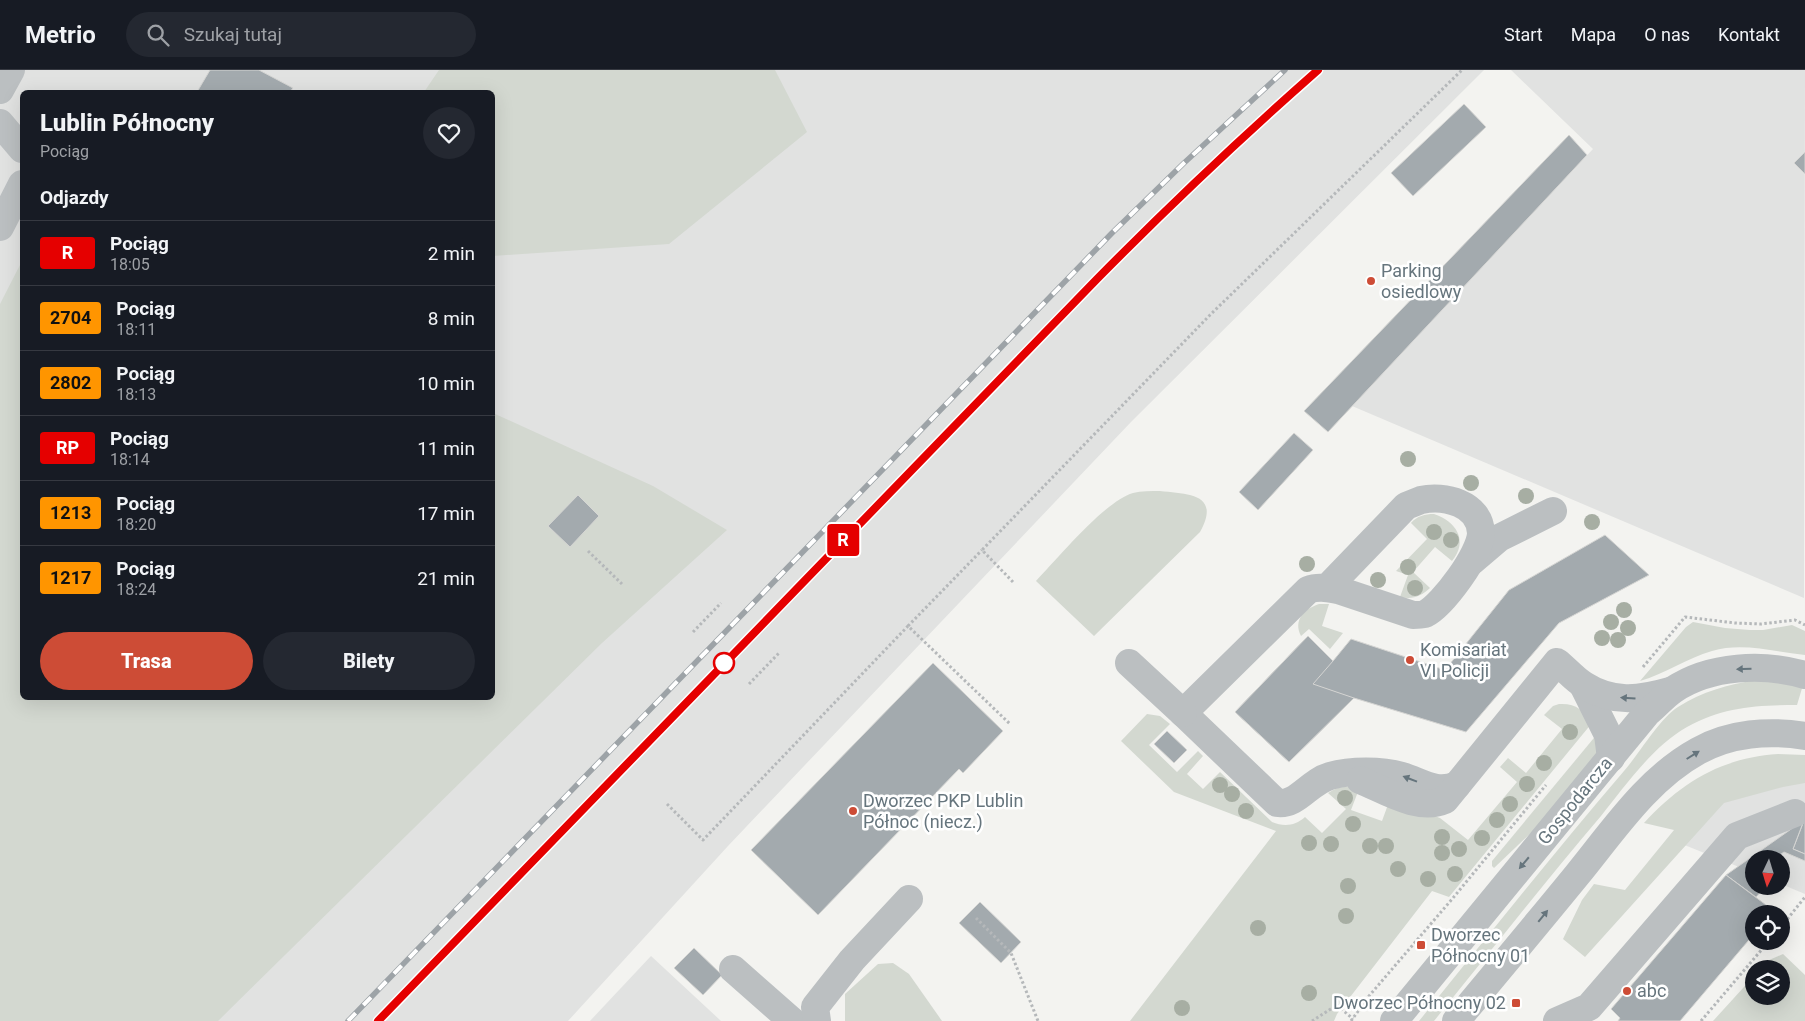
<!DOCTYPE html>
<html lang="pl">
<head>
<meta charset="utf-8">
<style>
	:root { --surface:#171b24; --page:#242831; --text:#f1f3f6; --muted:#9ea1a6; --line:#363941; --accent:#cd4c36 }
	body { margin:0; font-family:Roboto,sans-serif; background:var(--page); color:var(--text); height:100vh; display:flex; flex-direction:column; font-size:19px; white-space:nowrap }
	* { box-sizing:border-box; margin:0 }
	p { font-size:16px; color:var(--muted) }
	.icon { flex:none; width:28px; height:28px; fill:none; stroke:currentColor; stroke-width:2; stroke-linecap:round; stroke-linejoin:round }
	.map { position:relative; flex:1; overflow:hidden }
	.drawer { position:absolute; left:20px; top:20px; width:475px; height:610px; display:flex; flex-direction:column; background:var(--surface); border-radius:8px; box-shadow:0 5px 20px #0002 }
	.drawer>* { flex:none }
	.badge { padding:0 10px; border-radius:4px; font-size:18px; line-height:32px }
	.needle { width:32px; rotate:184deg }
	.controls { position:absolute; left:1745px; top:780px; display:grid; gap:10px }
	.controls a { display:grid; place-items:center; width:45px; height:45px; border-radius:50%; background:var(--surface); box-shadow:0 5px 20px #0002; font-size:25px }
	.map>.badge { position:absolute; translate:-50% -50%; box-shadow:0 0 0 2px #fff }
	h2 { padding:0 20px; font-size:19px; line-height:45px }
	.round { display:grid; place-items:center; flex:none; width:52px; height:52px; border-radius:26px; background:var(--page) }
	.headline { display:flex; align-items:center; justify-content:space-between; height:85px; padding:0 20px }
	h1 { font-size:24px; font-weight:800; line-height:38px }
	.button { display:flex; gap:10px; margin-top:auto; padding:10px 20px }
	.button a { flex:1; height:58px; border-radius:30px; background:var(--accent); color:#fff; font-size:20px; font-weight:800; line-height:58px; text-align:center }
	.button a+a { background:var(--page); color:var(--text) }
	ul { padding:0; list-style:none }
	li { display:flex; align-items:center; gap:15px; height:65px; padding:0 20px; border-top:1px solid var(--line) }
	li div { flex:1 }
	li b { display:block; font-size:19px }
	li em { font-style:normal }
	li .badge { min-width:55px; font-weight:700; text-align:center }
	header { display:flex; align-items:center; gap:30px; box-sizing:border-box; height:70px; padding:0 25px; background:var(--surface); border-bottom:1px solid var(--line) }
	header strong { font-size:24px }
	nav { display:flex; gap:28px; margin-inline-start:auto; font-size:18px }
	.search { width:350px; height:45px; background:var(--page); display:flex; align-items:center; gap:12px; box-sizing:border-box; padding:0 18px; border-radius:28px; color:var(--muted); font-size:19px }
	.map>svg:first-child { display:block }
</style>
</head>
<body>
<header>
<strong>Metrio</strong>
<div class="search"><svg class="icon" aria-label="search" viewBox="0 0 24 24"><circle cx="10" cy="10" r="6"/><path d="M15 15l6 6"/></svg>Szukaj tutaj</div>
<nav><a>Start</a><a>Mapa</a><a>O nas</a><a>Kontakt</a></nav>
</header>
<div class="map">
<svg width="1805" height="951" viewBox="0 0 1805 951">
	<rect width="100%" height="100%" fill="#f3f3f0"/>
	<!-- built -->
	<g fill="#e1e2e1" fill-rule="evenodd">
		<path d="M0,0H1484L1131,352L728,776L568,951H0ZM22,22H492V628H22Z"/>
		<polygon points="1511,0 1805,0 1804,528 1352,336 1593,79"/>
		<polygon points="1805,709 1805,824 1781,814 1781,789 1754,789 1754,803 1677,772 1721,725"/>
		<polygon points="651,886 721,951 590,951"/>
	</g>
	<!-- green -->
	<g fill="#d3d8d0">
		<polygon points="439,0 775,0 807,62 669,174 493,186 492,22 424,22"/>
		<polygon points="22,191 22,628 492,628 493,343 653,416 727,460 602,573 218,951 0,951 0,234"/>
		<path d="M1160,421C1189,424 1221,424 1200,462L1094,566L1036,511C1058,488 1105,431 1133,423C1141,421 1151,421 1160,421Z"/>
		<path d="M1434,444C1456,451 1469,471 1452,491L1435,477L1413,502L1430,518C1421,526 1413,530 1400,527L1408,505L1396,501L1427,469L1411,453C1417,446 1425,444 1434,444Z"/>
		<path d="M1319,534H1329L1322,556L1343,563L1330,579L1309,559L1301,566C1293,550 1304,539 1319,534Z"/>
		<path d="M1693,552L1725,558L1750,560H1763L1792,555L1805,561V585C1774,582 1743,572 1712,581C1687,588 1665,604 1640,611L1686,557Z"/>
		<path d="M1756,610L1803,615L1797,635C1756,635 1723,637 1687,657C1653,676 1625,716 1601,746C1544,813 1489,883 1434,951H1419C1487,867 1554,783 1624,701C1639,684 1660,648 1678,637C1703,621 1727,615 1756,610Z"/>
		<path d="M1559,634C1576,633 1583,640 1592,653L1449,827L1432,821L1337,944L1334,951H1130L1276,761L1174,722L1121,671L1147,644L1160,646L1170,654L1149,675L1177,702L1198,681L1203,686L1187,704L1203,719L1220,702L1272,752C1284,757 1295,756 1305,747L1322,763L1346,739L1328,723C1338,716 1348,715 1359,719L1351,740L1382,751L1390,729L1440,748L1468,770L1517,712L1500,697L1508,688L1526,703L1562,659L1544,645L1553,636Z"/>
		<polygon points="1598,663 1600,684 1536,758 1494,798 1492,796 1492,791"/>
		<path d="M1778,684L1805,685V713L1783,717L1724,733L1585,887L1563,869L1582,830L1594,814L1625,820L1674,760L1644,753C1682,712 1721,688 1778,684Z"/>
		<polygon points="1783,884 1805,905 1805,951 1713,951 1754,906 1754,926 1781,926 1781,899 1761,899 1767,891"/>
		<polygon points="893,893 909,904 942,951 845,951 845,924 878,894"/>
	</g>
	<!-- building -->
	<g fill="#a3aaae" stroke="#d5d5d3">
		<polygon points="210,0 259,0 293,18 290,22 197,22"/>
		<polygon points="1464,34 1486,57 1413,126 1391,103"/>
		<polygon points="1569,65 1587,85 1328,362 1304,341"/>
		<polygon points="1805,82 1805,104 1794,93"/>
		<polygon points="1294,363 1313,380 1258,440 1239,422"/>
		<polygon points="578,425 599,446 570,477 548,456"/>
		<polygon points="1605,465 1649,505 1559,553 1466,662 1354,628 1289,692 1235,642 1308,566 1333,591 1351,569 1445,600 1509,520"/>
		<polygon points="1308,566 1333,591 1313,614 1354,628 1289,692 1235,642"/>
		<polygon points="933,593 1003,661 963,703 959,699 818,845 751,780"/>
		<polygon points="1167,661 1187,680 1174,693 1154,674"/>
		<polygon points="1805,748 1805,784 1793,779"/>
		<polygon points="1804,750 1793,779 1805,784 1805,791 1784,782 1774,789 1754,789 1754,804 1749,808 1754,811 1754,816 1760,816 1763,819 1756,827 1726,805"/>
		<polygon points="1726,805 1774,841 1771,844 1754,844 1754,864 1680,951 1618,951 1620,948 1611,939"/>
		<polygon points="980,832 1021,872 1001,893 959,853"/>
		<polygon points="694,878 722,905 703,925 674,898"/>
	</g>
	<g fill="none" stroke-linecap="round" stroke-linejoin="round">
		<!-- path -->
		<g stroke="#b5b8ba" stroke-width="3" stroke-dasharray="2.5 2.5" stroke-linecap="butt">
			<polyline points="588,481 622,514"/>
			<polyline points="1013,512 982,480 1210,245 1462,0"/>
			<polyline points="908,556 982,480"/>
			<polyline points="693,562 721,533"/>
			<polyline points="1643,597 1685,547 1735,553 1761,554 1795,550 1805,555"/>
			<polyline points="749,614 779,583"/>
			<polyline points="667,734 703,770 908,556 1010,654"/>
			<polyline points="1781,798 1788,801"/>
			<polyline points="976,848 1011,883 1038,951"/>
			<polyline points="1781,857 1805,827"/>
			<polyline points="1312,951 1337,935 1353,949"/>
			<polyline points="1351,951 1369,926 1453,828 1546,715"/>
			<polyline points="1701,951 1769,871"/>
		</g>
		<!-- minor -->
		<g stroke="#bbbfc1" stroke-width="28">
			<polyline points="0,20 11,0"/>
			<polyline points="0,53 22,79"/>
			<polyline points="0,157 22,114"/>
			<polyline points="1472,491 1499,468 1553,441"/>
			<path d="M1327,518L1406,436C1411,434 1416,432 1421,430C1444,425 1480,433 1481,463C1481,483 1443,535 1425,544C1421,545 1417,545 1413,545L1338,520C1327,518 1318,516 1308,520L1183,643L1277,733C1297,736 1309,712 1330,706C1351,700 1381,700 1402,706C1422,712 1436,724 1457,715"/>
			<polyline points="1129,593 1183,643"/>
			<polyline points="1583,615 1608,665 1611,688"/>
			<path d="M1360,710C1385,720 1418,742 1445,730L1557,592C1566,599 1574,609 1584,615C1612,633 1639,630 1670,621"/>
			<polyline points="733,899 792,951"/>
			<polyline points="817,951 815,937 852,890 909,829"/>
			<path d="M1394,951L1647,643C1656,636 1664,626 1673,620C1710,595 1764,593 1805,605"/>
			<path d="M1456,951C1496,903 1537,854 1577,805C1613,761 1647,709 1698,681C1730,663 1769,660 1805,666"/>
			<polyline points="1557,951 1589,937 1737,766 1795,743"/>
		</g>
		<defs>
			<g id="rail">
				<polyline points="348,951 1112,163 1184,93 1285,0"/>
				<polyline points="378,951 1123,183 1273,40 1318,0"/>
			</g>
		</defs>
		<!-- rail casing -->
		<use href="#rail" stroke="#9da3a7" stroke-width="5.5"/>
		<!-- rail -->
		<use href="#rail" stroke="#fff" stroke-width="4" stroke-dasharray="11" stroke-linecap="butt"/>
	</g>
	<!-- trees -->
	<g fill="#a7aea3">
		<circle cx="1408" cy="389" r="8"/>
		<circle cx="1471" cy="413" r="8"/>
		<circle cx="1526" cy="426" r="8"/>
		<circle cx="1592" cy="452" r="8"/>
		<circle cx="1434" cy="462" r="8"/>
		<circle cx="1451" cy="470" r="8"/>
		<circle cx="1307" cy="494" r="8"/>
		<circle cx="1408" cy="497" r="8"/>
		<circle cx="1378" cy="510" r="8"/>
		<circle cx="1415" cy="518" r="8"/>
		<circle cx="1624" cy="540" r="8"/>
		<circle cx="1611" cy="552" r="8"/>
		<circle cx="1628" cy="558" r="8"/>
		<circle cx="1602" cy="568" r="8"/>
		<circle cx="1618" cy="570" r="8"/>
		<circle cx="1570" cy="662" r="8"/>
		<circle cx="1544" cy="693" r="8"/>
		<circle cx="1527" cy="714" r="8"/>
		<circle cx="1220" cy="715" r="8"/>
		<circle cx="1232" cy="724" r="8"/>
		<circle cx="1345" cy="728" r="8"/>
		<circle cx="1510" cy="734" r="8"/>
		<circle cx="1246" cy="741" r="8"/>
		<circle cx="1497" cy="750" r="8"/>
		<circle cx="1353" cy="754" r="8"/>
		<circle cx="1442" cy="767" r="8"/>
		<circle cx="1482" cy="768" r="8"/>
		<circle cx="1309" cy="773" r="8"/>
		<circle cx="1331" cy="774" r="8"/>
		<circle cx="1370" cy="776" r="8"/>
		<circle cx="1386" cy="776" r="8"/>
		<circle cx="1459" cy="779" r="8"/>
		<circle cx="1442" cy="783" r="8"/>
		<circle cx="1398" cy="799" r="8"/>
		<circle cx="1455" cy="804" r="8"/>
		<circle cx="1428" cy="809" r="8"/>
		<circle cx="1348" cy="816" r="8"/>
		<circle cx="1346" cy="846" r="8"/>
		<circle cx="1258" cy="858" r="8"/>
		<circle cx="1309" cy="923" r="8"/>
		<circle cx="1182" cy="938" r="8"/>
	</g>
	<!-- one-way arrows -->
	<defs><path id="oneway-solid" d="M-6-.8H1V-3.2L6.5 0L1 3.2V.8H-6Z" transform="scale(1.25)"/></defs>
	<g fill="#66757d">
		<use href="#oneway-solid" transform="translate(1744 599) rotate(178)"/>
		<use href="#oneway-solid" transform="translate(1628 628) rotate(-176)"/>
		<use href="#oneway-solid" transform="translate(1693 685) rotate(-32)"/>
		<use href="#oneway-solid" transform="translate(1410 709) rotate(-159)"/>
		<use href="#oneway-solid" transform="translate(1524 793) rotate(130)"/>
		<use href="#oneway-solid" transform="translate(1543 846) rotate(-51)"/>
	</g>
	<g fill="none" stroke-linecap="round" stroke-linejoin="round">
		<defs>
			<path id="line" d="M378,951L1097,209C1168,137 1242,67 1318,0"/>
		</defs>
		<!-- line casing -->
		<use href="#line" stroke="#fff" stroke-width="11"/>
		<!-- line -->
		<use href="#line" stroke="#e50000" stroke-width="8"/>
	</g>
	<!-- markers -->
	<g fill="#cd4c36" stroke="#fff" stroke-width="2">
		<circle cx="1371" cy="211" r="5"/>
		<circle cx="1410" cy="590" r="5"/>
		<circle cx="853" cy="741" r="5"/>
		<rect x="1416" y="870" width="10" height="10" rx="2.5"/>
		<circle cx="1627" cy="921" r="5"/>
		<rect x="1511" y="928" width="10" height="10" rx="2.5"/>
	</g>
	<circle fill="#fff" stroke="#e50000" stroke-width="2.5" cx="724" cy="593" r="10"/>
	<g text-anchor="middle" stroke-width="5" stroke-linejoin="round" paint-order="stroke">
		<!-- poi labels -->
		<g font-size="18" fill="#66757d" stroke="#fff" text-anchor="start">
			<text x="1381" y="207">Parking<tspan x="1381" dy="21">osiedlowy</tspan></text>
			<text x="1420" y="586">Komisariat<tspan x="1420" dy="21">VI Policji</tspan></text>
			<text x="863" y="737">Dworzec PKP Lublin<tspan x="863" dy="21">Północ (niecz.)</tspan></text>
			<text x="1431" y="871">Dworzec<tspan x="1431" dy="21">Północny 01</tspan></text>
			<text x="1637" y="927">abc</text>
			<text x="1506" y="939" text-anchor="end">Dworzec Północny 02</text>
		</g>
		<!-- street labels -->
		<g font-size="18" fill="#66757d" stroke="#fff">
			<text transform="translate(1575 731) rotate(-51)" y="6">Gospodarcza</text>
		</g>
	</g>
</svg>
<div class="controls">
<a><svg class="needle" viewBox="-14 -14 28 28"><path d="M0-13l5 13h-10z" fill="#e53935"/><path d="M0 13l5-13h-10z" fill="#9ea1a6"/></svg></a>
<a><svg class="icon" aria-label="locate" viewBox="0 0 24 24"><circle cx="12" cy="12" r="6"/><path d="M12 2v4M12 18v4M2 12h4M18 12h4"/></svg></a>
<a><svg class="icon" aria-label="layers" viewBox="0 0 24 24"><path d="M12 4l9 5-9 5-9-5zM3 14l9 5 9-5"/></svg></a>
</div>
<b class="badge" style="left:843px;top:470px;background:#e50000;color:#fff">R</b>
<section class="drawer">
<div class="headline"><div><h1>Lublin Północny</h1><p>Pociąg</p></div><a class="round"><svg class="icon" aria-label="heart" viewBox="0 0 24 24"><path d="M12 20l-8-8c-3-5 5-10 8-4 3-6 11-1 8 4z"/></svg></a></div>
<h2>Odjazdy</h2>
<ul>
<li><span class="badge" style="background:#e50000;color:#fff">R</span><div><b>Pociąg</b><p>18:05</p></div><em>2 min</em></li>
<li><span class="badge" style="background:#ff9500;color:#111">2704</span><div><b>Pociąg</b><p>18:11</p></div><em>8 min</em></li>
<li><span class="badge" style="background:#ff9500;color:#111">2802</span><div><b>Pociąg</b><p>18:13</p></div><em>10 min</em></li>
<li><span class="badge" style="background:#e50000;color:#fff">RP</span><div><b>Pociąg</b><p>18:14</p></div><em>11 min</em></li>
<li><span class="badge" style="background:#ff9500;color:#111">1213</span><div><b>Pociąg</b><p>18:20</p></div><em>17 min</em></li>
<li><span class="badge" style="background:#ff9500;color:#111">1217</span><div><b>Pociąg</b><p>18:24</p></div><em>21 min</em></li>
</ul>
<div class="button"><a>Trasa</a><a>Bilety</a></div>
</section>
</div>
</body>
</html>
